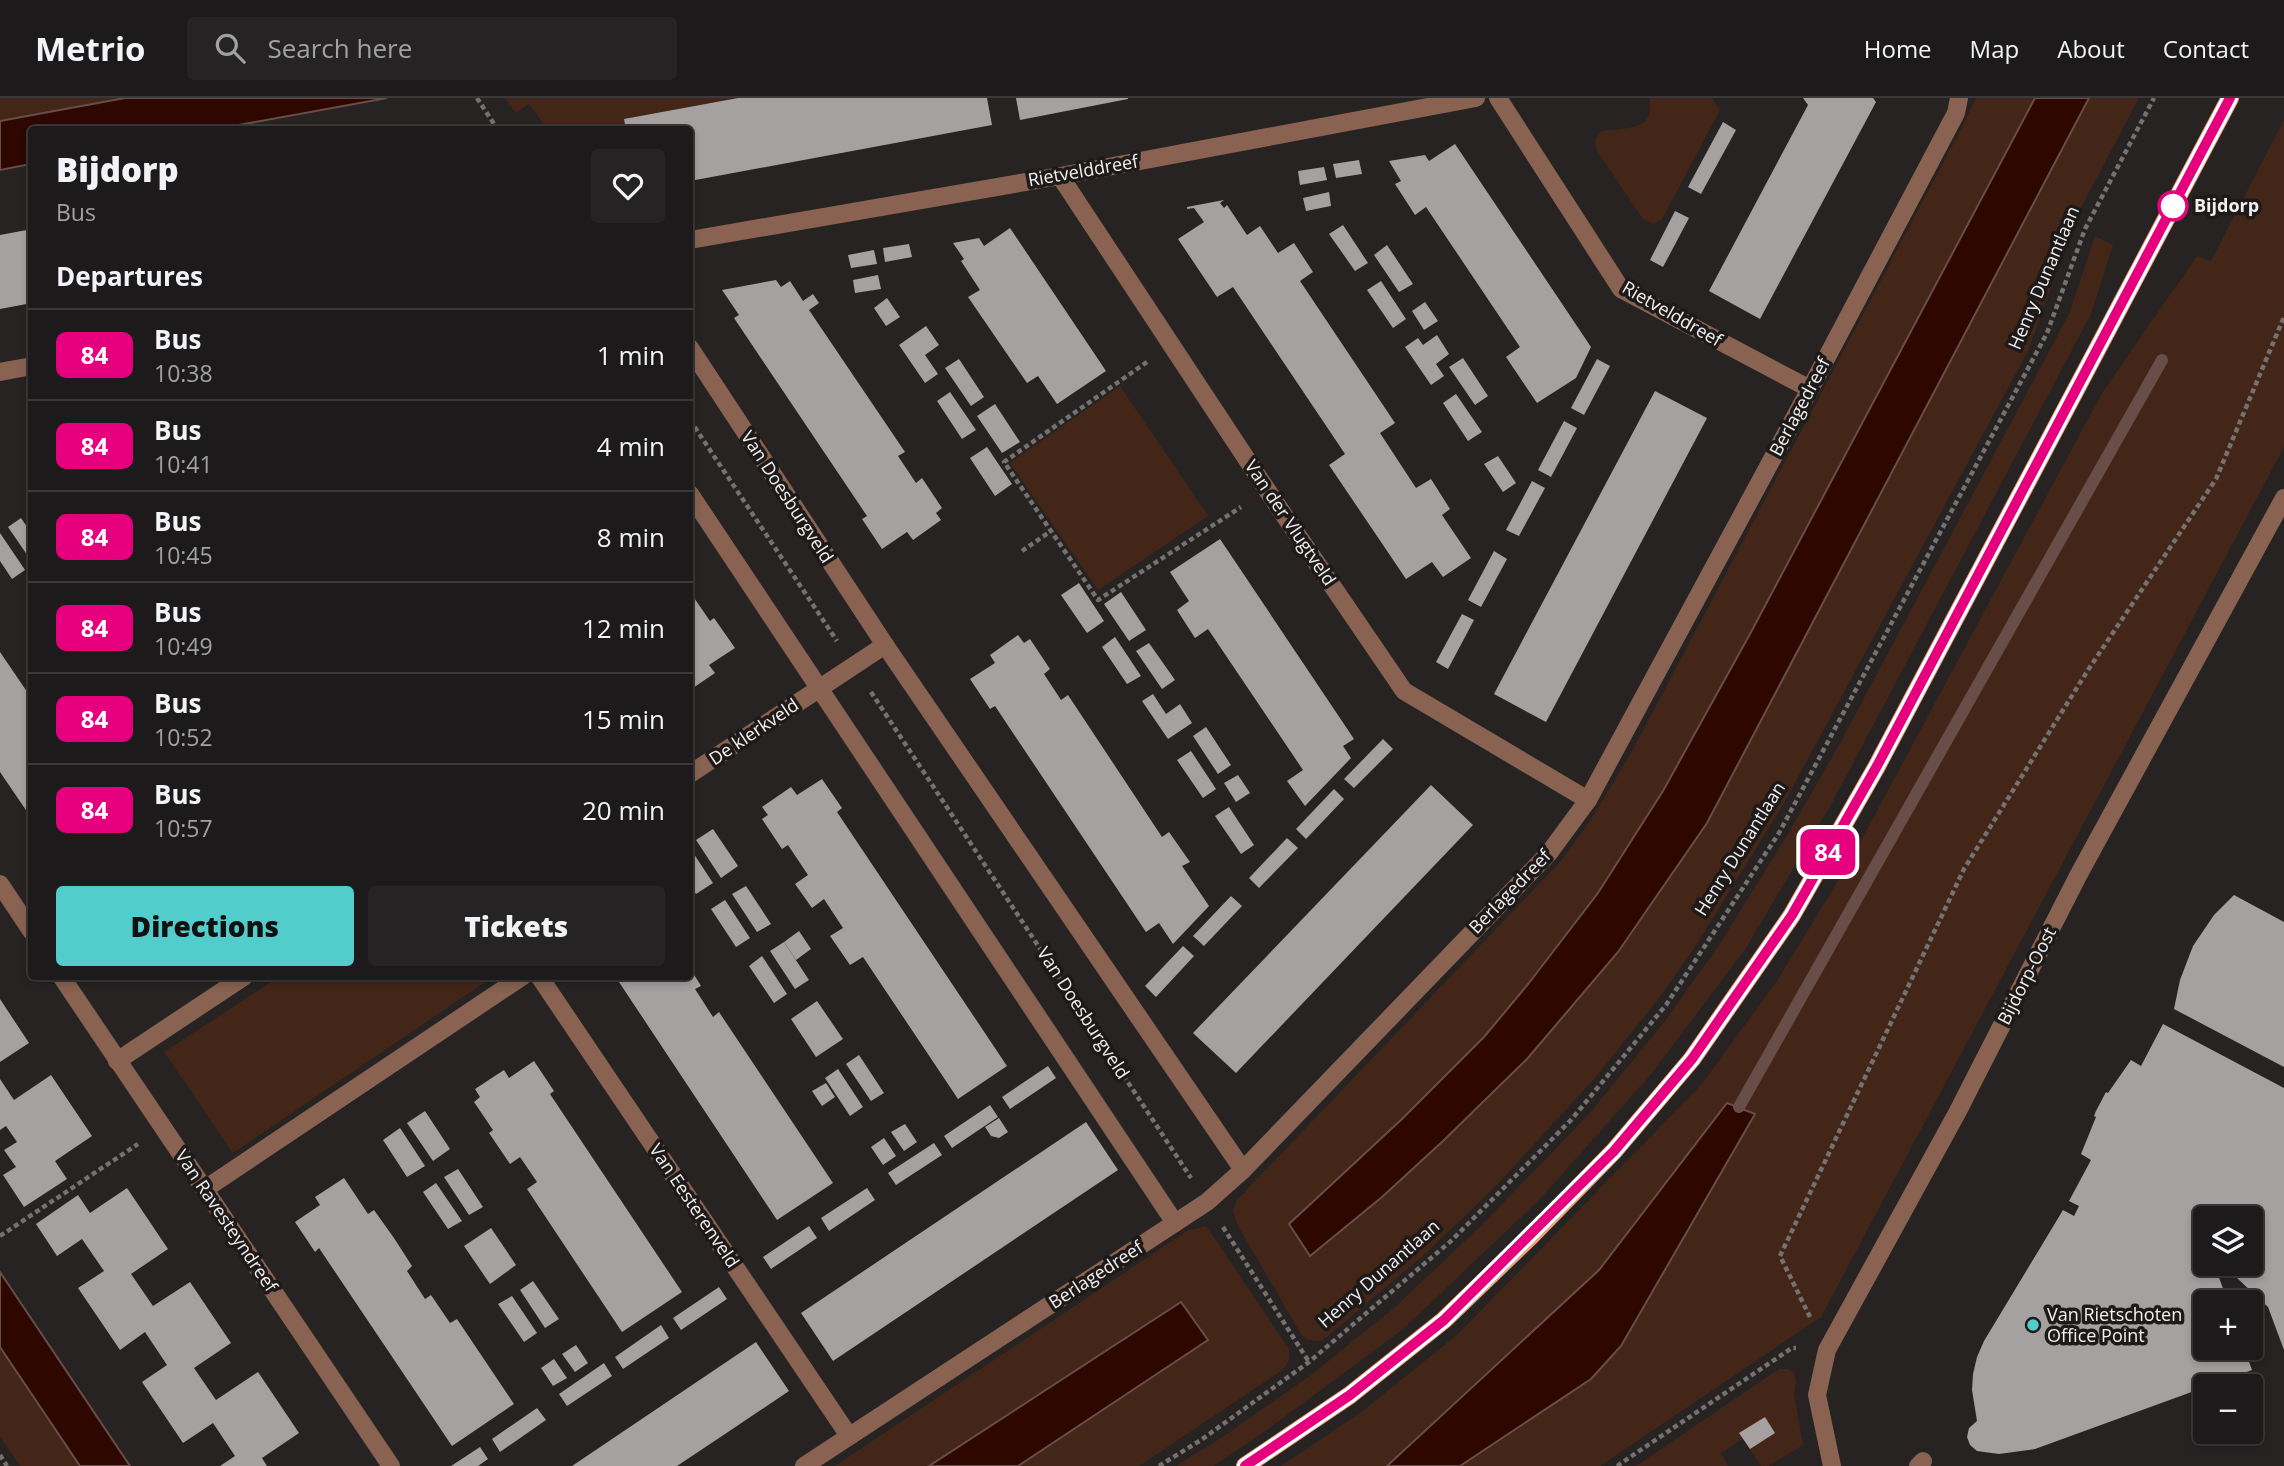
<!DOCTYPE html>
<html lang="en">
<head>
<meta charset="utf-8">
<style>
	:root { --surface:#1c1a1a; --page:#252323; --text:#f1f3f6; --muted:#a0a1a2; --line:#3a3839; --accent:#53cdcb }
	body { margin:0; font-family:"Open Sans",sans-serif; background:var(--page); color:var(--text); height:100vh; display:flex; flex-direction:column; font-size:26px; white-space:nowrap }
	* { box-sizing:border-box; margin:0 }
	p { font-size:23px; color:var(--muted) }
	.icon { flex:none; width:38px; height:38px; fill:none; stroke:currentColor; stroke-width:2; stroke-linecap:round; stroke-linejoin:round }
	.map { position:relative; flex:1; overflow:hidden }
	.sheet { position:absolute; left:28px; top:28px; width:665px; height:854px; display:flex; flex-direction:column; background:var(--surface); border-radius:7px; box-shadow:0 4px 10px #0003,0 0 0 2px var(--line) }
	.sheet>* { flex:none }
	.badge { padding:0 14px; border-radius:10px; font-size:24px; line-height:46px }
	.controls { position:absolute; left:2193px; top:1108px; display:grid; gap:14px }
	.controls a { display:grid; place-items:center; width:70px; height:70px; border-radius:7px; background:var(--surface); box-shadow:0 4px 10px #0003,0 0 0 2px var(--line); font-size:35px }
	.map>.badge { position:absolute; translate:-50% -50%; box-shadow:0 0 0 4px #fff }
	h2 { padding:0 28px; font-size:26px; line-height:63px }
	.round { display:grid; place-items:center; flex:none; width:74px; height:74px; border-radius:7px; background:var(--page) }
	.summary { display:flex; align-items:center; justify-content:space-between; height:119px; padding:0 28px }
	h1 { font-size:33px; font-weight:800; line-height:52px }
	.cta { display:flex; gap:14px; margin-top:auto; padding:14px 28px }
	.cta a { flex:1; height:80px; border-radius:7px; background:var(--accent); color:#111; font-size:28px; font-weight:800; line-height:80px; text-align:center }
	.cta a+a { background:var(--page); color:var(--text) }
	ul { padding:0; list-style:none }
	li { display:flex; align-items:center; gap:21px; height:91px; padding:0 28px; border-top:2px solid var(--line) }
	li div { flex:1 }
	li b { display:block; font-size:26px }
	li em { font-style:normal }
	li .badge { min-width:77px; font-weight:700; text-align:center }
	header { display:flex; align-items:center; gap:42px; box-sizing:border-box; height:98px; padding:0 35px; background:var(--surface); border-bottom:2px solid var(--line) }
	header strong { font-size:33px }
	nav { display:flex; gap:38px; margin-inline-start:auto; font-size:24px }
	.search { width:490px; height:63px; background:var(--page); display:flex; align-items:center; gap:18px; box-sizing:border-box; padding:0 24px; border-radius:7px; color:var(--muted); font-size:26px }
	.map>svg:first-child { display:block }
</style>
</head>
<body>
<header>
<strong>Metrio</strong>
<div class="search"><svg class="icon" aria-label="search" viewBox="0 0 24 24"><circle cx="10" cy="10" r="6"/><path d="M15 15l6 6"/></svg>Search here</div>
<nav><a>Home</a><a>Map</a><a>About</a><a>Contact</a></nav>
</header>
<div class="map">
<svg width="2284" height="1368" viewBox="0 0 2284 1368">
	<rect width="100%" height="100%" fill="#262322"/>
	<!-- green -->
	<g fill="#442619">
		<polygon points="0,0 125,0 0,23"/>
		<polygon points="504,0 738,0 624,21 626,32 547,31 529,6 516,15"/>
		<path d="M1650,0H1712L1720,12L1662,121L1653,126L1643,121L1596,51L1595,43L1601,33C1614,31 1645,32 1649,17C1651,11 1648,6 1650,0Z"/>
		<polygon points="1976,0 2139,0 2076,119 2029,251 1783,707 1693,852 1656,904 1595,980 1493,1091 1425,1156 1322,1243 1308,1242 1302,1238 1237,1126 1233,1113 1236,1103 1560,764 1590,723 1631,655 1960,33"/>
		<polygon points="2284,22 2284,349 1821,1219 1600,1368 1460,1368 1591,1281 1621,1248 1755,1017 1727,1005 1599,1172 1387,1368 1281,1368 1360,1315 1457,1237 1701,987 1777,883 1850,763 2102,295 2197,158 2211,163"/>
		<polygon points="2095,138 2113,147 2091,216 1833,703 1746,850 1652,975 1540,1101 1402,1232 1257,1339 1213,1368 1176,1368 1221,1340 1311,1277 1394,1210 1482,1127 1589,1016 1665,923 1719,847 1788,736 1839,647 2069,216"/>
		<polygon points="1120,288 1208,418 1098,492 1010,365"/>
		<polygon points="494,878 233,1055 164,954 279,879"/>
		<polygon points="1206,1128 1289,1251 1289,1262 1284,1271 1139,1368 1018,1368 1208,1242 1181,1204 929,1368 835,1368 1187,1133"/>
		<polygon points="0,1249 80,1368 20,1368 0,1338"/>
		<polygon points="1779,1271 1788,1271 1794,1274 1796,1283 1794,1296 1803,1347 1768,1368 1761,1368 1743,1341 1721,1355 1728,1368 1636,1368"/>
	</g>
	<!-- water -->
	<g fill="#2d0700" stroke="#684d48" stroke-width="2">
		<polygon points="125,0 387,0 217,31 32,32 31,66 0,72 0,23"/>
		<polygon points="2035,0 2089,0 1707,725 1618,854 1527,961 1443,1043 1382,1099 1310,1158 1289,1126 1402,1021 1484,939 1529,885 1598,795 1663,693 1750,536"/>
		<polygon points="1727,1005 1755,1016 1621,1248 1591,1281 1460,1368 1387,1368 1599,1172"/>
		<polygon points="0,1174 130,1368 80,1368 0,1249"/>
		<polygon points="1181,1204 1208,1242 1018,1368 929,1368"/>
	</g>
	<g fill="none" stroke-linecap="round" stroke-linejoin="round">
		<!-- stream -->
		<polyline stroke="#684d48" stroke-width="12" points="1739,1009 2162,262"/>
	</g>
	<!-- building -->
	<g fill="#a5a1a0">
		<polygon points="738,0 987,0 992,27 690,83 690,32 626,32 624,21"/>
		<polygon points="1016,0 1128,0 1128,1 1020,22"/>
		<polygon points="1803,0 1873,0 1876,4 1760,221 1709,193 1808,7"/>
		<polygon points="1723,24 1736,32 1701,96 1688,89"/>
		<polygon points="1455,46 1591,249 1576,280 1537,305 1506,259 1520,249 1426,109 1415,117 1395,86 1401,83 1389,63 1425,57 1429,63"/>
		<polygon points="1359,62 1362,76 1336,80 1333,66"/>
		<polygon points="1324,69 1327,82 1300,87 1298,73"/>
		<polygon points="1329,94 1331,108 1306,113 1303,100"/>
		<polygon points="1224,102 1220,105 1224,110 1227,107 1247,137 1260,128 1278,155 1294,145 1313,174 1300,183 1395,325 1380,335 1416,390 1431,381 1450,411 1442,417 1471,460 1443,479 1432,464 1406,481 1329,367 1345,356 1233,189 1217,199 1178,141 1204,124 1194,110 1187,111 1187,109"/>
		<polygon points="1675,113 1689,120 1663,169 1650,162"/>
		<polygon points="1343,127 1368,165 1355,173 1329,136"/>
		<polygon points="1010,130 1106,273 1057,306 1038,278 1027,285 968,199 980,192 961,163 964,161 953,145 979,140 984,148"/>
		<polygon points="32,131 32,205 0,211 0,137"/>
		<polygon points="909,146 912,159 885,164 883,150"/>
		<polygon points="1387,147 1413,186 1399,194 1374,157"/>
		<polygon points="874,152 877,166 851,170 848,157"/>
		<polygon points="878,177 881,191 855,195 853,182"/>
		<polygon points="776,182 781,189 790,183 803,203 813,196 819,205 809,212 905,354 898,358 916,385 922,380 942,410 936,415 941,422 913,442 907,434 882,451 862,421 867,418 734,220 739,217 722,192"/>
		<polygon points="1381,183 1406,221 1393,230 1367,192"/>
		<polygon points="887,200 900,219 886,228 874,210"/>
		<polygon points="1425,204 1438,223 1424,232 1412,213"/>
		<polygon points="926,228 939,247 925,257 938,276 925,285 899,247"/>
		<polygon points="1437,237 1449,256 1436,266 1444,278 1431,287 1405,249 1418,240 1423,247"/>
		<polygon points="1463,260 1488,298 1475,307 1449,269"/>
		<polygon points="959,261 984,299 971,308 945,270"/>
		<polygon points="1597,261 1610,268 1584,317 1571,310"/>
		<polygon points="1655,293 1707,320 1546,624 1494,596"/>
		<polygon points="950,294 976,332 962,341 937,303"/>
		<polygon points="1456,296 1482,334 1468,343 1443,305"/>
		<polygon points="995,306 1020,344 1002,355 977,318"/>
		<polygon points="1564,323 1577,330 1551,379 1538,372"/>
		<polygon points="987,349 1012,386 995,398 970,360"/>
		<polygon points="1498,358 1516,385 1503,394 1484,366"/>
		<polygon points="1532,383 1545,390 1519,438 1506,432"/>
		<polygon points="21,420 32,436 32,464 8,429"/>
		<polygon points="0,435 25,472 12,481 0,463"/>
		<polygon points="1220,441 1354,641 1343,648 1351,660 1305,708 1287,683 1303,672 1208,531 1195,540 1177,512 1189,503 1170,474"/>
		<polygon points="1494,453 1507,461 1481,509 1468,502"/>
		<polygon points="1079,485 1104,523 1087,535 1061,497"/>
		<polygon points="690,494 710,523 714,520 735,550 709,567 715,575 690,592"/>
		<polygon points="1121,494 1146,532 1129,543 1104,506"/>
		<polygon points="1462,516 1474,522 1448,571 1436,564"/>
		<polygon points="1018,537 1024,545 1030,541 1050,571 1044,576 1061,602 1068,597 1162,739 1169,734 1190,764 1182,768 1209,808 1173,846 1159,825 1146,834 995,608 990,611 970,581 995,565 990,557"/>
		<polygon points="1115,539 1141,578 1127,586 1102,549"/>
		<polygon points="1149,545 1175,582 1162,591 1136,553"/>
		<polygon points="0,554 32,601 32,721 0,674"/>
		<polygon points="1153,596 1166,616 1180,606 1192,625 1168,641 1142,603"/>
		<polygon points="1206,629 1231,667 1218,676 1193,638"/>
		<polygon points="1383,641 1393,651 1354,690 1344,681"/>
		<polygon points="1191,653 1216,691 1203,700 1177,662"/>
		<polygon points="1238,677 1250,695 1236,704 1224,685"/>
		<polygon points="822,681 842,710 837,714 1007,968 958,1001 863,859 850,867 830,838 843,830 824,801 812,810 795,786 808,777 788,747 782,751 762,721 768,717 762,709 791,689 797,697"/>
		<polygon points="1431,687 1473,727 1236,975 1193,935"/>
		<polygon points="1334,691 1344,701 1306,741 1296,731"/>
		<polygon points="1229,709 1254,747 1241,756 1215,718"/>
		<polygon points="713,731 738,768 721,780 696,742"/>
		<polygon points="1287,740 1298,750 1259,790 1249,780"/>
		<polygon points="690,750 713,785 696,796 690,787"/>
		<polygon points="746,788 771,826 757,834 732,796"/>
		<polygon points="2234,797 2284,824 2284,969 2174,911 2180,882 2193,848 2214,817"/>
		<polygon points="1231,798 1242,808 1204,848 1193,838"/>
		<polygon points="725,802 750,840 736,849 711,811"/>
		<polygon points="799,833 811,851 796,862 784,844"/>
		<polygon points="784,844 809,882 795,891 770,853"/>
		<polygon points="1183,848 1194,858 1156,899 1145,888"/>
		<polygon points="762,858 787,896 774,905 749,868"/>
		<polygon points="690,870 701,888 695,891 713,919 719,914 833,1085 777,1122 615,878 690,878"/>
		<polygon points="0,901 29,945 0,964"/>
		<polygon points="817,903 843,941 816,959 791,921"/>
		<polygon points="2163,926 2284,990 2284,1252 2268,1209 2222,1166 2250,1166 2250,1120 2205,1120 2205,1166 2214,1166 2228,1204 2205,1204 2205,1250 2244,1250 2252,1272 2035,1351 1999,1356 1977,1353 1970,1347 1967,1339 1969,1330 1977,1323 1972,1292 1973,1276 1977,1259 1984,1243 2063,1112 2074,1118 2079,1108 2069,1103 2091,1062 2081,1056 2096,1019 2094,1018 2096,1013 2106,994 2108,995 2131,962 2141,968"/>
		<polygon points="859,957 884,995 871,1003 846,966"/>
		<polygon points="534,963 554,993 550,996 682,1194 622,1234 527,1091 537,1084 520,1059 510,1066 489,1035 493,1032 474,1004 480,999 475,991 504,972 509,980"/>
		<polygon points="1048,968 1056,980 1010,1011 1002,999"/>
		<polygon points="838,971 863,1009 850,1018 825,980"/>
		<polygon points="51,977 92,1038 55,1063 67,1081 24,1109 3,1077 16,1069 4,1052 17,1044 6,1028 0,1032 0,981 14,1002"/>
		<polygon points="826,985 835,999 822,1008 812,993"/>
		<polygon points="990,1007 998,1019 952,1050 944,1038"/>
		<polygon points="425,1013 450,1051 433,1063 407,1025"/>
		<polygon points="999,1020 1008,1034 999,1040 991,1038 985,1029"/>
		<polygon points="1086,1024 1118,1072 833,1263 801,1215"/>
		<polygon points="905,1026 917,1044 904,1053 891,1034"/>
		<polygon points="400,1030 425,1068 407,1079 383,1042"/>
		<polygon points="884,1040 896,1058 883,1067 871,1049"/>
		<polygon points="934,1045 942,1057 896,1087 888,1075"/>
		<polygon points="458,1071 483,1109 469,1117 444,1079"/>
		<polygon points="344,1080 368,1116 374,1112 394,1140 412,1168 407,1173 425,1201 431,1197 450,1225 457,1221 514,1306 452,1348 319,1150 315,1154 295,1124 320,1107 315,1099"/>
		<polygon points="436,1085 462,1123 448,1131 423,1094"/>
		<polygon points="127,1090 168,1151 131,1176 153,1208 190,1184 231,1245 194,1270 216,1302 258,1274 299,1335 262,1360 267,1368 220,1368 235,1358 213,1325 183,1345 142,1284 167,1267 145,1234 120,1252 78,1190 104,1173 82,1141 57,1158 36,1126 78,1097 90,1115"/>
		<polygon points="867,1090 875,1102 829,1133 821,1120"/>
		<polygon points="809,1128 817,1140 771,1171 763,1159"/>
		<polygon points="491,1130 516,1167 490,1186 464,1148"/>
		<polygon points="533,1183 559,1221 545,1230 520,1192"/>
		<polygon points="719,1189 727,1201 681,1232 673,1220"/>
		<polygon points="512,1198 537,1235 524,1244 498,1206"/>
		<polygon points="661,1227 669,1240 623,1271 615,1259"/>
		<polygon points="756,1244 789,1293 731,1332 677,1368 572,1368"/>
		<polygon points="576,1247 588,1265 575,1274 562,1256"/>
		<polygon points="554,1261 567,1280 553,1288 541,1270"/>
		<polygon points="604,1265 612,1278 567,1308 559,1296"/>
		<polygon points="537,1310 546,1322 500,1354 492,1341"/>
		<polygon points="1765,1319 1775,1335 1750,1351 1739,1335"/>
		<polygon points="480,1349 488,1361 478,1368 451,1368"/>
	</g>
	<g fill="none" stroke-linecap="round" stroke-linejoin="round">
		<!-- path -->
		<g stroke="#747271" stroke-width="4.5" stroke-dasharray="5 3.5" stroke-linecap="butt">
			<polyline points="477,0 498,32"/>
			<polyline points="1147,264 1004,364 1098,502 1241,409"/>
			<polyline points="690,322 837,543"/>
			<polyline points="1022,453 1051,433"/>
			<polyline points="871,594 1191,1080"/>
			<polyline points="1223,1129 1309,1264"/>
			<polyline points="0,1138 138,1046"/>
			<polyline points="1810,1219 1780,1158 1964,771 2088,572 2216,381 2284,219"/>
			<polyline points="0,1357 7,1368"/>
			<polyline points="1159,1368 1201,1342 1309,1264 1451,1143 1571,1022 1666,907 1779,735 2047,235 2085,131 2154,0"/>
			<polyline points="1617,1368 1792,1250 1796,1250"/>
		</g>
		<!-- minor -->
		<g stroke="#896251" stroke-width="18">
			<polyline points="1498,0 1621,191 1810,291"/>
			<polyline points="1060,78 1273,401 1404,593 1588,702"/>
			<polyline points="690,142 1060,78 1476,0"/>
			<polyline points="690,250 885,547 1243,1072"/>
			<polyline points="0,274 32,268"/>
			<polyline points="690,396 1175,1125"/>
			<polyline points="690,676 885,547"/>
			<polyline points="0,786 32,834"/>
			<polyline points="61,878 391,1368"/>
			<polyline points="539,878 849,1338"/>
			<polyline points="117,963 245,878"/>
			<polyline points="205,1091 523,878"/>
			<polyline points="804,1368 1207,1104 1243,1072 1549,755 1588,702 1810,291 1956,15 1959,0"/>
			<polyline points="1832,1368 1817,1297 1827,1252 1957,1015 2079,776 2284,400"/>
			<polyline points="1918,1368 1923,1363"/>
		</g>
		<!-- major -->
		<polyline stroke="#ef9e7b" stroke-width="18" points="1245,1368 1350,1297 1444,1222 1531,1138 1614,1053 1692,961 1792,817 1877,668 2230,0"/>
	</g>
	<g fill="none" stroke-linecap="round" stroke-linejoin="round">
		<defs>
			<polyline id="line" points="1245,1368 1350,1297 1444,1222 1614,1053 1692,961 1792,817 1877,668 2230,0"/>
		</defs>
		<!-- line casing -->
		<use href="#line" stroke="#fff" stroke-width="16"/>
		<!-- line -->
		<use href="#line" stroke="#e6007e" stroke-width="10"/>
	</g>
	<!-- markers -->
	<circle fill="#fff" stroke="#e6007e" stroke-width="3.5" cx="2173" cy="108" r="14"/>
	<circle fill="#53cdcb" stroke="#1d1a19" stroke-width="2.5" cx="2033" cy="1227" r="7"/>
	<g text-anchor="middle" stroke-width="7" stroke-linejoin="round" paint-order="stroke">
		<!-- street labels -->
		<g font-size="18" fill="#f2f0f0" stroke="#1d1a19">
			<text transform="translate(1083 73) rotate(-10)" y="6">Rietvelddreef</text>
			<text transform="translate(2044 180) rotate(-67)" y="6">Henry Dunantlaan</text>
			<text transform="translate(1672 216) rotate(30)" y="6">Rietvelddreef</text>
			<text transform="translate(1800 309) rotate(-62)" y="6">Berlagedreef</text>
			<text transform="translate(787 399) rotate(57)" y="6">Van Doesburgveld</text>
			<text transform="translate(1290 425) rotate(56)" y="6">Van der Vlugtveld</text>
			<text transform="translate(754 634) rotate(-34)" y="6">De klerkveld</text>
			<text transform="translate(1740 751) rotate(-58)" y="6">Henry Dunantlaan</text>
			<text transform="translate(1510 794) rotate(-46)" y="6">Berlagedreef</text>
			<text transform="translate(2027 878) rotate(-63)" y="6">Bijdorp-Oost</text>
			<text transform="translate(1083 915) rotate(57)" y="6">Van Doesburgveld</text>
			<text transform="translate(694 1108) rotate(56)" y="6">Van Eesterenveld</text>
			<text transform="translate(226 1123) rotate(56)" y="6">Van Ravesteyndreef</text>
			<text transform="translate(1379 1176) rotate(-41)" y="6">Henry Dunantlaan</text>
			<text transform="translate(1096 1177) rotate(-33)" y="6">Berlagedreef</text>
		</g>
		<!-- stop labels -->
		<g font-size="18" font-weight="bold" fill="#f2f0f0" stroke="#1d1a19" text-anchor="start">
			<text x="2194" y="114">Bijdorp</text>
		</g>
		<!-- poi labels -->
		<g font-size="18" fill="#f2f0f0" stroke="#1d1a19" text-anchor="start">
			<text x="2047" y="1223">Van Rietschoten<tspan x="2047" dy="21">Office Point</tspan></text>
		</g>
	</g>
</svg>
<div class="controls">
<a><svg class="icon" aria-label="layers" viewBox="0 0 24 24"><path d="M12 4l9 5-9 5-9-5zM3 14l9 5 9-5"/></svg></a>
<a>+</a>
<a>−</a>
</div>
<b class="badge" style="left:1828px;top:754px;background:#e6007e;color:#fff">84</b>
<section class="sheet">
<div class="summary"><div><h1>Bijdorp</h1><p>Bus</p></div><a class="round"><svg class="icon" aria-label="heart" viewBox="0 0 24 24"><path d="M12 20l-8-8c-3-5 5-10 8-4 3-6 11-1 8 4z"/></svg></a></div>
<h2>Departures</h2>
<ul>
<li><span class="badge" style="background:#e6007e;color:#fff">84</span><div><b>Bus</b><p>10:38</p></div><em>1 min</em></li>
<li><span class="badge" style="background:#e6007e;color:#fff">84</span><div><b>Bus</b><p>10:41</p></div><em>4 min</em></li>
<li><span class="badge" style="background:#e6007e;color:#fff">84</span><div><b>Bus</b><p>10:45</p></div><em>8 min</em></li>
<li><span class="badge" style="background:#e6007e;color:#fff">84</span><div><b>Bus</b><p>10:49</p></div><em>12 min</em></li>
<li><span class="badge" style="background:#e6007e;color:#fff">84</span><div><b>Bus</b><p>10:52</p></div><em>15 min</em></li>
<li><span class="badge" style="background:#e6007e;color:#fff">84</span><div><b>Bus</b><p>10:57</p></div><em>20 min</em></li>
</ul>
<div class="cta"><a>Directions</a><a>Tickets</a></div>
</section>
</div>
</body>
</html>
